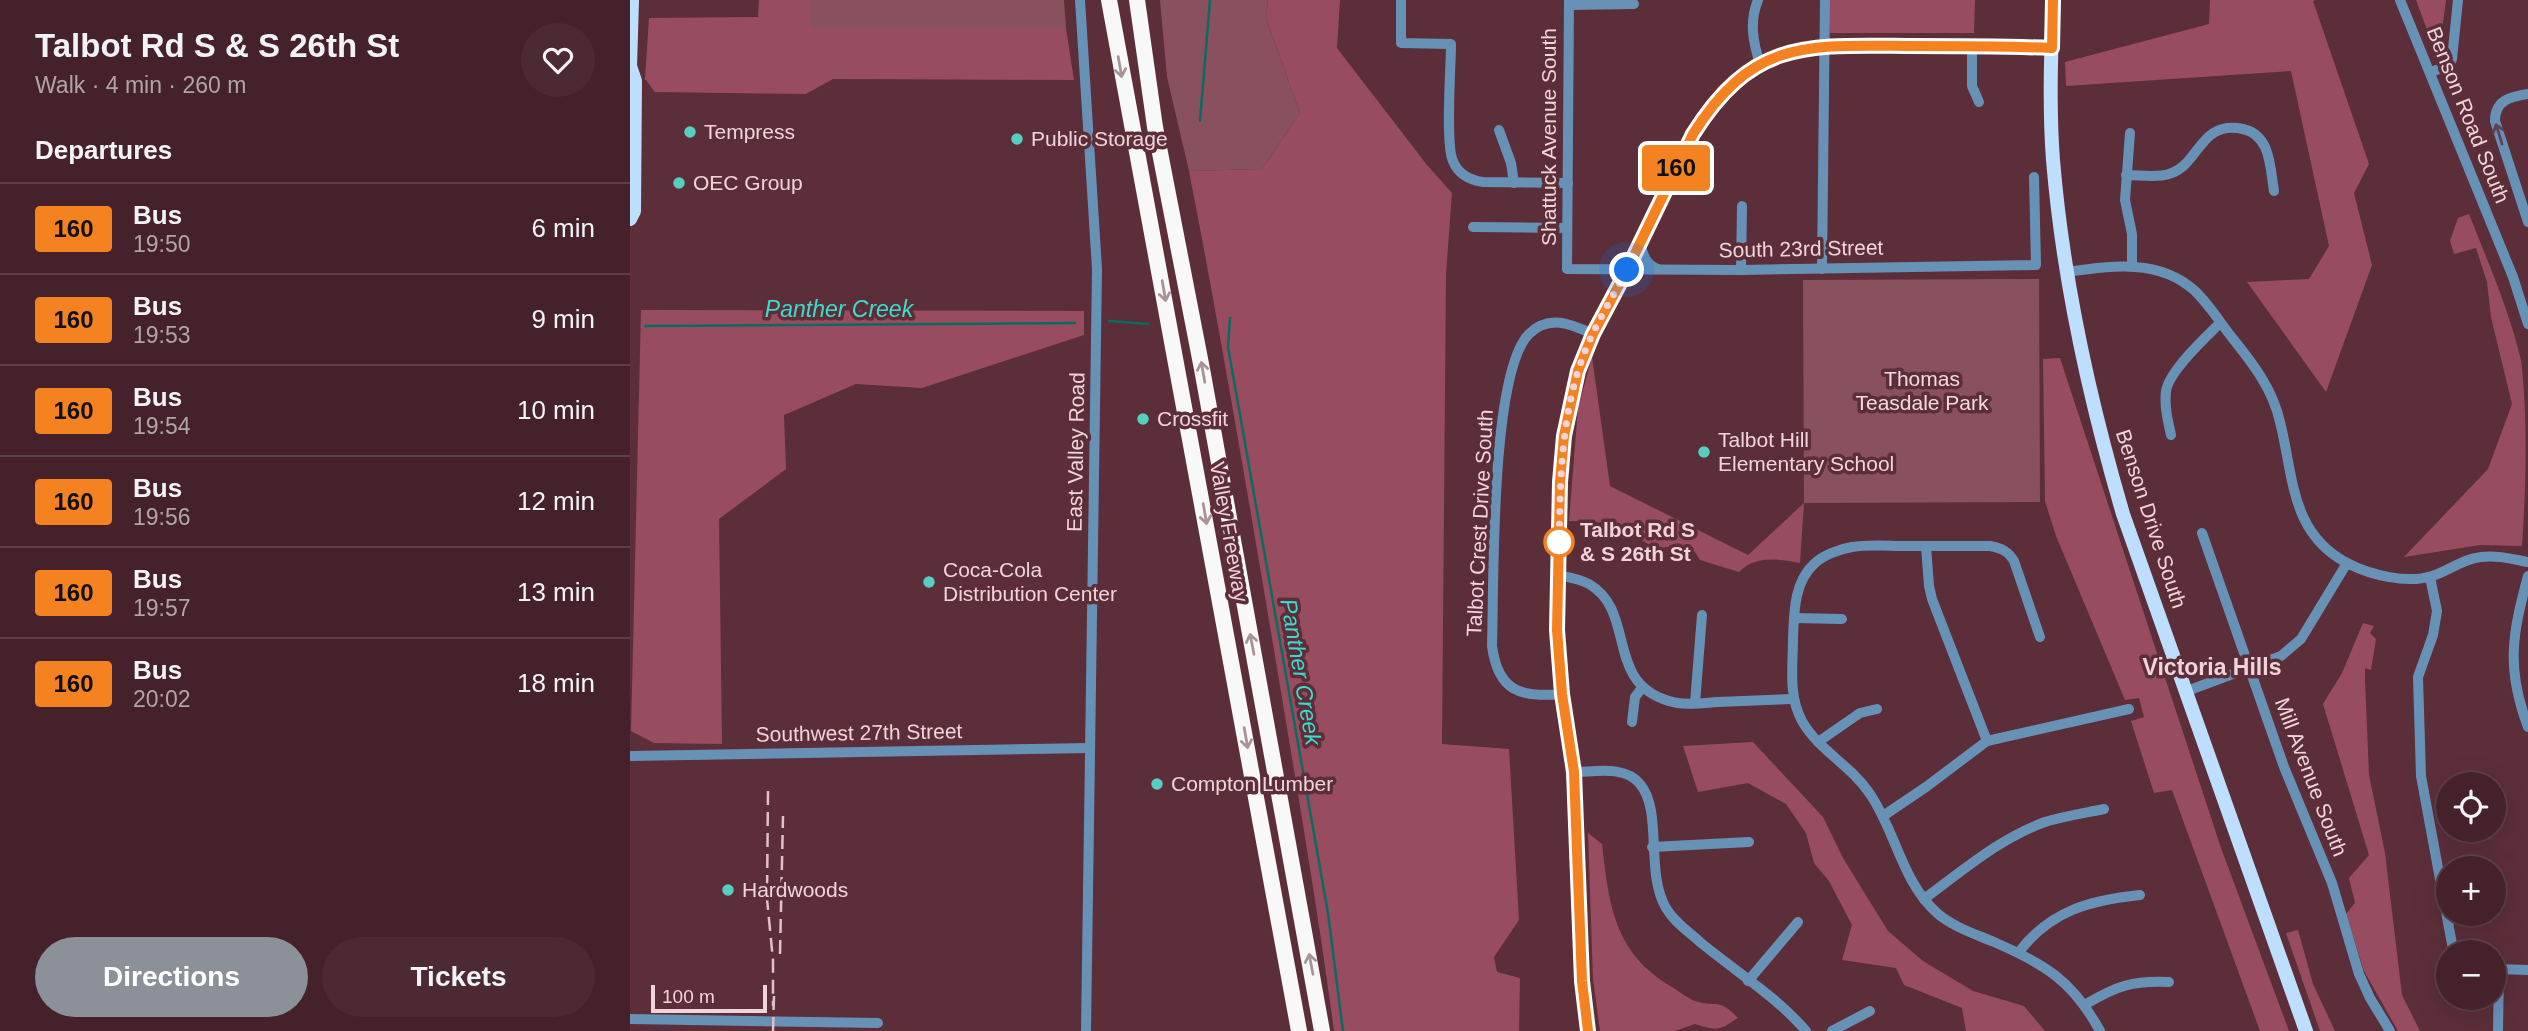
<!DOCTYPE html>
<html lang="en">
<head>
<meta charset="utf-8">
<style>
	:root { --surface:#45222b; --page:#4c2a33; --text:#f1f3f6; --muted:#b0a4a9; --line:#5d3f47; --accent:#8c9099 }
	body { margin:0; font-family:Helvetica,sans-serif; background:var(--page); color:var(--text); height:100vh; display:flex; flex-direction:column; font-size:26px; white-space:nowrap }
	* { box-sizing:border-box; margin:0 }
	p { font-size:23px; color:var(--muted) }
	.icon { flex:none; width:38px; height:38px; fill:none; stroke:currentColor; stroke-width:2; stroke-linecap:round; stroke-linejoin:round }
	.map { position:relative; flex:1; overflow:hidden }
	.drawer { display:flex; flex-direction:column; background:var(--surface); width:630px }
	.drawer>* { flex:none }
	.badge { padding:0 14px; border-radius:5px; font-size:24px; line-height:46px }
	.fabs { position:absolute; left:1806px; top:772px; display:grid; gap:14px }
	.fabs a { display:grid; place-items:center; width:70px; height:70px; border-radius:50%; background:var(--surface); box-shadow:0 7px 28px #0002,0 0 0 2px var(--line); font-size:35px }
	.scale { position:absolute; left:21px; bottom:18px; width:116px; box-sizing:border-box; padding-left:7px; border:4px solid #f1d4d9; border-top:0; font-size:19px; line-height:24px; white-space:nowrap; color:#f1d4d9; -webkit-text-stroke:5px #5c2e39; paint-order:stroke }
	.you { position:absolute; width:35px; height:35px; margin:-18px; border:5px solid #fff; border-radius:50%; background:#1a73e8; box-shadow:0 0 0 10px #1a73e833 }
	.map>.badge { position:absolute; translate:-50% -50%; box-shadow:0 0 0 4px #fff }
	h2 { padding:0 35px; font-size:26px; line-height:63px }
	.round { display:grid; place-items:center; flex:none; width:74px; height:74px; border-radius:37px; background:var(--page) }
	.head { display:flex; align-items:center; justify-content:space-between; height:119px; padding:0 35px }
	h1 { font-size:33px; font-weight:700; line-height:52px }
	.primary-button { display:flex; gap:14px; margin-top:auto; padding:14px 35px }
	.primary-button a { flex:1; height:80px; border-radius:42px; background:var(--accent); color:#fff; font-size:28px; font-weight:700; line-height:80px; text-align:center }
	.primary-button a+a { background:var(--page); color:var(--text) }
	ul { padding:0; list-style:none }
	li { display:flex; align-items:center; gap:21px; height:91px; padding:0 35px; border-top:2px solid var(--line) }
	li div { flex:1 }
	li b { display:block; font-size:26px }
	li em { font-style:normal }
	li .badge { min-width:77px; font-weight:700; text-align:center }
	main { display:flex; flex:1; min-height:0 }
	.map>svg:first-child { display:block }
</style>
</head>
<body>
<main>
<section class="drawer">
<div class="head"><div><h1>Talbot Rd S &amp; S 26th St</h1><p>Walk · 4 min · 260 m</p></div><a class="round"><svg class="icon" aria-label="heart" viewBox="0 0 24 24"><path d="M12 20l-8-8c-3-5 5-10 8-4 3-6 11-1 8 4z"/></svg></a></div>
<h2>Departures</h2>
<ul>
<li><span class="badge" style="background:#f58220;color:#111">160</span><div><b>Bus</b><p>19:50</p></div><em>6 min</em></li>
<li><span class="badge" style="background:#f58220;color:#111">160</span><div><b>Bus</b><p>19:53</p></div><em>9 min</em></li>
<li><span class="badge" style="background:#f58220;color:#111">160</span><div><b>Bus</b><p>19:54</p></div><em>10 min</em></li>
<li><span class="badge" style="background:#f58220;color:#111">160</span><div><b>Bus</b><p>19:56</p></div><em>12 min</em></li>
<li><span class="badge" style="background:#f58220;color:#111">160</span><div><b>Bus</b><p>19:57</p></div><em>13 min</em></li>
<li><span class="badge" style="background:#f58220;color:#111">160</span><div><b>Bus</b><p>20:02</p></div><em>18 min</em></li>
</ul>
<div class="primary-button"><a>Directions</a><a>Tickets</a></div>
</section>
<div class="map">
<svg width="1898" height="1031" viewBox="0 0 1898 1031">
	<rect width="100%" height="100%" fill="#5c2e39"/>
	<!-- green -->
	<g fill="#89515e">
		<polygon points="180,0 434,0 436,28 180,28"/>
		<polygon points="530,0 638,0 636,18 670,113 632,169 559,171 537,77"/>
		<polygon points="1409,279 1410,502 1174,503 1173,280"/>
	</g>
	<!-- forest -->
	<g fill="#974d5f">
		<polygon points="129,0 180,0 180,28 436,28 444,80 203,79 176,94 25,92 15,79 19,18 128,17"/>
		<path d="M638,0H710L707,48L797,165L822,193L816,274L812,744L879,749L889,920L864,957L867,972L890,978L889,1031H704C687,903 665,777 644,650C617,490 590,330 559,171L632,169L670,113L636,18Z"/>
		<polygon points="1199,0 1345,0 1344,33 1200,33"/>
		<polygon points="1580,0 1685,0 1683,1 1739,164 1724,193 1742,265 1696,392 1617,282 1679,279 1699,246 1661,71 1436,86 1435,62 1579,24"/>
		<polygon points="1786,0 1816,0 1808,60"/>
		<path d="M1839,214C1858,262 1879,310 1891,360C1898,416 1896,489 1892,546L1850,545L1774,557L1858,469L1882,404L1861,317L1857,282L1846,248L1824,254L1820,241L1828,218Z"/>
		<polygon points="11,310 454,311 454,335 292,388 226,384 154,415 156,469 89,519 92,744 24,743 1,731"/>
		<path d="M962,357L980,486L1118,555L1174,503L1170,563C1148,559 1126,555 1109,572L1070,560L1065,552L1049,545L1025,549L987,523L939,521L948,408Z"/>
		<polygon points="1430,358 1591,848 1659,1031 1630,1031 1542,790 1524,793 1501,721 1514,717 1509,698 1495,700 1426,536 1415,501 1413,359"/>
		<polygon points="1733,623 1744,626 1740,633 1746,639 1741,670 1735,668 1735,680 1739,775 1755,853 1772,995 1790,1031 1768,1031 1734,971 1716,914 1725,903 1719,878 1739,855 1693,704 1712,673"/>
		<polygon points="1123,742 1193,817 1213,858 1258,931 1293,961 1343,991 1394,1006 1415,1031 1336,1031 1332,1008 1274,985 1266,968 1212,960 1222,925 1199,881 1184,863 1176,833 1156,804 1118,783 1068,792 1053,746"/>
		<path d="M958,833L972,844C979,905 984,953 1042,987C1049,991 1057,998 1065,1001C1088,1008 1088,997 1108,1018C1088,1031 1088,1031 1065,1024L1045,1031H970L963,979Z"/>
		<polygon points="1668,930 1683,984 1705,1031 1690,1031 1656,933"/>
	</g>
	<g fill="none" stroke-linecap="round" stroke-linejoin="round">
		<!-- stream -->
		<g stroke="#0c6a62" stroke-width="2.5">
			<polyline points="570,121 580,0"/>
			<polyline points="600,318 598,347 698,913 713,1031"/>
			<polyline points="479,321 518,324"/>
			<polyline points="15,326 445,323"/>
		</g>
		<!-- minor -->
		<g stroke="#6891b6" stroke-width="10">
			<polyline points="450,0 467,269 456,1031"/>
			<path d="M771,0V43L821,44C821,67 815,145 823,161C828,174 840,180 853,182L938,183"/>
			<polyline points="939,0 937,269 1111,270 1406,265 1404,177"/>
			<path d="M1128,0C1119,22 1123,42 1130,64"/>
			<polyline points="1770,0 1883,277 1898,324"/>
			<polyline points="939,5 1004,4"/>
			<polyline points="1342,47 1342,86 1349,102"/>
			<polyline points="1800,72 1819,66 1822,59 1828,0"/>
			<path d="M1898,94C1880,97 1865,100 1865,121L1898,222"/>
			<polyline points="869,130 881,163 884,183"/>
			<polyline points="1500,133 1495,200 1502,234 1502,265"/>
			<path d="M1496,175C1510,175 1527,178 1539,174C1570,165 1569,120 1613,129C1641,135 1640,168 1644,191"/>
			<polyline points="843,227 937,228"/>
			<path d="M1010,243C1013,255 1016,265 1028,269"/>
			<polyline points="1192,269 1195,0"/>
			<polyline points="1111,270 1112,206"/>
			<path d="M1437,272C1480,266 1528,258 1564,290C1579,304 1591,324 1604,340C1624,365 1643,390 1650,422C1664,477 1660,534 1719,564C1741,575 1777,584 1802,576C1819,571 1832,559 1851,557C1867,555 1882,559 1898,562"/>
			<path d="M1541,435C1538,421 1534,406 1536,391C1539,371 1576,337 1590,323"/>
			<polyline points="1572,533 1654,767 1702,883 1729,974 1740,998 1760,1031"/>
			<polyline points="1296,546 1299,586 1302,599 1357,741"/>
			<path d="M928,575C938,577 950,579 959,584C1007,612 974,682 1039,701C1054,706 1072,703 1087,702C1112,701 1137,700 1162,699"/>
			<path d="M1898,576C1882,635 1876,668 1898,727"/>
			<polyline points="1800,577 1807,611 1803,635 1788,677 1791,776 1822,944 1826,952"/>
			<polyline points="1164,618 1212,619"/>
			<path d="M1410,637L1384,561C1378,551 1371,548 1360,546C1332,546 1303,546 1275,546C1258,546 1239,544 1222,547C1210,549 1193,555 1184,564C1164,582 1164,613 1163,638C1163,667 1158,695 1172,721C1189,751 1222,766 1240,794C1266,832 1272,882 1307,913C1323,927 1345,934 1364,942C1415,964 1443,981 1470,1031"/>
			<polyline points="1557,691 1651,656 1671,639 1717,563"/>
			<path d="M932,694C890,698 868,691 862,646C864,586 860,373 899,334C919,314 941,324 963,334"/>
			<polyline points="1065,703 1072,615"/>
			<polyline points="1002,722 1005,697 1012,688"/>
			<polyline points="1188,742 1230,713 1247,709"/>
			<polyline points="0,756 459,748"/>
			<path d="M944,772C965,772 995,765 1010,784C1033,811 1015,873 1036,908C1044,922 1058,931 1070,942C1105,971 1146,996 1176,1031"/>
			<polyline points="1253,816 1296,787 1357,741 1499,709"/>
			<polyline points="1022,847 1119,842"/>
			<path d="M1294,899C1332,871 1370,838 1415,822C1434,816 1455,813 1474,809"/>
			<path d="M1389,952C1420,911 1460,900 1510,895"/>
			<polyline points="1864,969 1898,970"/>
			<polyline points="1118,981 1168,922"/>
			<path d="M1456,1004C1487,986 1503,980 1539,982"/>
			<polyline points="0,1019 248,1023"/>
			<polyline points="958,1031 952,981 944,772 932,694 927,630 930,482 934,436 948,371 963,334 1074,115 1102,84 1130,64 1155,54 1193,46 1422,48"/>
			<polyline points="1202,1031 1240,1011"/>
			<polyline points="1868,1031 1869,970"/>
		</g>
		<!-- major -->
		<g stroke="#bddffd" stroke-width="14">
			<path d="M1423,0C1421,53 1419,107 1423,160C1433,281 1459,398 1493,514L1676,1031"/>
			<polyline points="0,67 2,0"/>
			<polyline points="0,219 4,211 5,81 0,66"/>
		</g>
		<!-- highway -->
		<g stroke="#f8f8f8" stroke-width="16">
			<polyline points="479,0 669,1031"/>
			<polyline points="507,0 525,127 572,369 692,1031"/>
		</g>
		<!-- rail -->
		<g stroke="#e0c1c7" stroke-width="2.5" stroke-dasharray="14 7" stroke-linecap="butt">
			<polyline points="138,791 137,899 143,960 143,1006"/>
			<polyline points="150,954 153,816"/>
			<polyline points="143,1031 144,996"/>
		</g>
	</g>
	<!-- one-way arrows -->
	<defs><path id="oneway-shaft" d="M-6 0H5M1.5-3L5.5 0L1.5 3" fill="none" stroke-width="1.6" stroke-linecap="round" stroke-linejoin="round" transform="scale(1.75)"/></defs>
	<g stroke="#aa9398">
		<use href="#oneway-shaft" transform="translate(490 67) rotate(80)"/>
		<use href="#oneway-shaft" transform="translate(534 291) rotate(80)"/>
		<use href="#oneway-shaft" transform="translate(573 372) rotate(-100)"/>
		<use href="#oneway-shaft" transform="translate(575 514) rotate(80)"/>
		<use href="#oneway-shaft" transform="translate(622 644) rotate(-101)"/>
		<use href="#oneway-shaft" transform="translate(616 738) rotate(80)"/>
		<use href="#oneway-shaft" transform="translate(681 964) rotate(-101)"/>
	</g>
	<use stroke="#5e4252" href="#oneway-shaft" transform="translate(1869 134) rotate(-107)"/>
	<g fill="none" stroke-linecap="round" stroke-linejoin="round">
		<defs>
			<path id="line" d="M958,1031L952,981L944,772L932,694L927,630L930,482L934,436L948,371L963,334L997,270L1063,134C1122,40 1176,45 1276,46C1325,46 1373,46 1422,48L1423,0"/>
		</defs>
		<!-- line casing -->
		<use href="#line" stroke="#fff" stroke-width="16"/>
		<!-- line -->
		<use href="#line" stroke="#f58220" stroke-width="10"/>
		<!-- walk -->
		<path stroke="#f1d4d9" stroke-width="7" stroke-dasharray="0 12.6" d="M929,542V552C930,491 930,430 948,371C959,335 979,303 997,270"/>
	</g>
	<!-- markers -->
	<g fill="#57cec1" stroke="#5c2e39" stroke-width="2.5">
		<circle cx="60" cy="132" r="7"/>
		<circle cx="387" cy="139" r="7"/>
		<circle cx="49" cy="183" r="7"/>
		<circle cx="513" cy="419" r="7"/>
		<circle cx="1074" cy="452" r="7"/>
		<circle cx="299" cy="582" r="7"/>
		<circle cx="527" cy="784" r="7"/>
		<circle cx="98" cy="890" r="7"/>
	</g>
	<circle fill="#fff" stroke="#f58220" stroke-width="3.5" cx="929" cy="542" r="14"/>
	<g text-anchor="middle" stroke-width="7" stroke-linejoin="round" paint-order="stroke">
		<!-- street labels -->
		<g font-size="21" fill="#f1d4d9" stroke="#5c2e39">
			<text transform="translate(1838 115) rotate(68)" y="7">Benson Road South</text>
			<text transform="translate(919 137) rotate(-90)" y="7">Shattuck Avenue South</text>
			<text transform="translate(1171 249) rotate(-1)" y="7">South 23rd Street</text>
			<text transform="translate(446 452) rotate(-89)" y="7">East Valley Road</text>
			<text transform="translate(1521 519) rotate(72)" y="7">Benson Drive South</text>
			<text transform="translate(850 523) rotate(-87)" y="7">Talbot Crest Drive South</text>
			<text transform="translate(599 532) rotate(80)" y="7">Valley Freeway</text>
			<text transform="translate(229 733) rotate(-1)" y="7">Southwest 27th Street</text>
			<text transform="translate(1681 777) rotate(69)" y="7">Mill Avenue South</text>
		</g>
		<!-- poi labels -->
		<g font-size="21" fill="#f1d4d9" stroke="#5c2e39" text-anchor="start">
			<text x="74" y="139">Tempress</text>
			<text x="401" y="146">Public Storage</text>
			<text x="63" y="190">OEC Group</text>
			<text x="527" y="426">Crossfit</text>
			<text x="1088" y="447">Talbot Hill<tspan x="1088" dy="24">Elementary School</tspan></text>
			<text x="313" y="577">Coca-Cola<tspan x="313" dy="24">Distribution Center</tspan></text>
			<text x="541" y="791">Compton Lumber</text>
			<text x="112" y="897">Hardwoods</text>
		</g>
		<!-- park labels -->
		<g font-size="21" fill="#f1dade" stroke="#5c2e39">
			<text x="1292" y="386">Thomas<tspan x="1292" dy="24">Teasdale Park</tspan></text>
		</g>
		<!-- stop labels -->
		<g font-size="21" font-weight="bold" fill="#f1d4d9" stroke="#5c2e39" text-anchor="start">
			<text x="950" y="537">Talbot Rd S<tspan x="950" dy="24">&amp; S 26th St</tspan></text>
		</g>
		<!-- water labels -->
		<g font-size="23" font-style="italic" fill="#3bdcce" stroke="#5c2e39">
			<text x="209" y="317">Panther Creek</text>
			<text transform="translate(671 672) rotate(80)" y="8">Panther Creek</text>
		</g>
		<!-- neighbourhood labels -->
		<g font-size="23" font-weight="bold" fill="#f1d4d9" stroke="#5c2e39">
			<text x="1582" y="675">Victoria Hills</text>
		</g>
	</g>
</svg>
<div class="fabs">
<a><svg class="icon" aria-label="locate" viewBox="0 0 24 24"><circle cx="12" cy="12" r="6"/><path d="M12 2v4M12 18v4M2 12h4M18 12h4"/></svg></a>
<a>+</a>
<a>−</a>
</div>
<div class="scale">100 m</div>
<div class="you" style="left:997px;top:270px"></div>
<b class="badge" style="left:1046px;top:168px;background:#f58220;color:#111">160</b>
</div>
</main>
</body>
</html>
